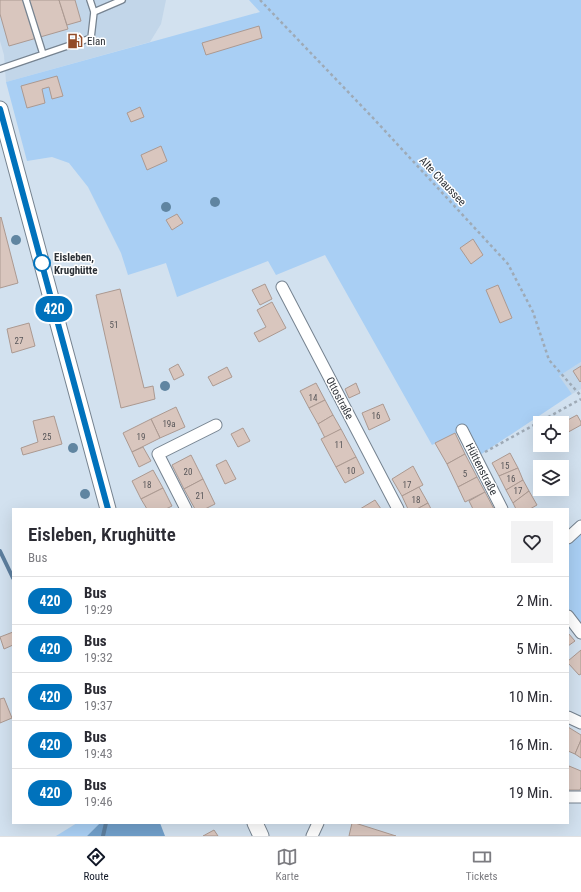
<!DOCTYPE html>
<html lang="de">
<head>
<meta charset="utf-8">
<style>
	:root { --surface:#fff; --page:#f2f2f3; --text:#2b2b33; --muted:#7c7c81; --line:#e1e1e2; --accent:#111827 }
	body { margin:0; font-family:"Roboto Condensed",sans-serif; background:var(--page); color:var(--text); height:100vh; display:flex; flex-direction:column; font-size:15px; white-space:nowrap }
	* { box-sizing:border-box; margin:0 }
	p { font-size:13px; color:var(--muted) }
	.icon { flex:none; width:22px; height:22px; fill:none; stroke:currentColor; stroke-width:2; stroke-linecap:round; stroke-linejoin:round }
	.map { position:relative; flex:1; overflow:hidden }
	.drawer { position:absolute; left:12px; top:508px; width:557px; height:316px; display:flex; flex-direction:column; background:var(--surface); border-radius:0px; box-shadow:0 4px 16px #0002 }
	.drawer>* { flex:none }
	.badge { padding:0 8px; border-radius:13px; font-size:14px; line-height:26px }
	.buttons { position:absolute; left:533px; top:416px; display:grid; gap:8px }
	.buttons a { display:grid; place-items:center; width:36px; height:36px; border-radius:0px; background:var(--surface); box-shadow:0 4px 16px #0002; font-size:20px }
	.map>.badge { position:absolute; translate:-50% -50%; box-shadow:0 0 0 2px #fff }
	.round { display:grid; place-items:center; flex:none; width:42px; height:42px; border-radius:0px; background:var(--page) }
	.summary { display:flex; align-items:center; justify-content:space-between; height:68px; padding:0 16px }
	h1 { font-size:19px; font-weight:600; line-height:30px }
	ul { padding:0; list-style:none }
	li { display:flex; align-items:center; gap:12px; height:48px; padding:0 16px; border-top:1px solid var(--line) }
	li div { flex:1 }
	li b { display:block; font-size:15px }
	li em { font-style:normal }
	li .badge { min-width:44px; font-weight:700; text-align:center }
	.dock { display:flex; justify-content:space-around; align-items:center; height:56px; border-top:1px solid var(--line); background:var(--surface); font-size:11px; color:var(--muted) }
	.dock a { display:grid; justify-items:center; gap:2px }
	.dock .on { color:var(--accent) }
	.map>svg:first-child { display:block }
</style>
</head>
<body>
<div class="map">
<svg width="581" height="836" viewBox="0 0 581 836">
	<rect width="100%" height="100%" fill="#d2e1ef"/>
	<!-- built -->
	<g fill="#c2d6e9">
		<polygon points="0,0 166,0 161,24 150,42 6,82 4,55 0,41"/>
		<polygon points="581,362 581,389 572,394 558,376"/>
	</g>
	<!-- green -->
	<g fill="#a9cff4">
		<polygon points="249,0 581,0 581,362 559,376 572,394 477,457 462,430 432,445 325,255 276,275 268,261 177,297 166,263 128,275 121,253 88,187 69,163 52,157 27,161 6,82 260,12"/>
		<polygon points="581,526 581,633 568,616 568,538"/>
		<polygon points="77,823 100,823 87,836 56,836"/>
	</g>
	<!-- forest -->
	<polygon fill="#719fca" points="100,823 160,823 165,836 87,836"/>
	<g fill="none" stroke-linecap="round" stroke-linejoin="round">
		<!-- stream -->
		<g stroke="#5c7e9e" stroke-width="4">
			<polyline points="0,551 13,578"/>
			<polyline points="103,836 106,823"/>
		</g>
	</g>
	<!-- building -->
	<g fill="#d9c6be" stroke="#ab9991">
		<polygon points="0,0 59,0 68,29 9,46 0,14"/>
		<polygon points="59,0 75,0 81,21 67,25"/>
		<polygon points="259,26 262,38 206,55 202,43"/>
		<polygon points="57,76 63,96 52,99 49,87 42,89 45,103 27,108 21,86"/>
		<polygon points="140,107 144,117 131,122 127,113"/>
		<polygon points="161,146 167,161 147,170 141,155"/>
		<polygon points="177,214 183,223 172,230 166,220"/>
		<polygon points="1,217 18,283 0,288 0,218"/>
		<polygon points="473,239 483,255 471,264 460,248"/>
		<polygon points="265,284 272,299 260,305 252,290"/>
		<polygon points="498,285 512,318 500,323 486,290"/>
		<polygon points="120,289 144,388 153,386 155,399 121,408 96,295"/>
		<polygon points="272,302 286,328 259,342 254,333 266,327 257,310"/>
		<polygon points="29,323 35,346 12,353 7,329"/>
		<polygon points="178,364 184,375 174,380 169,369"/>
		<polygon points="581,366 581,381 580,382 573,371"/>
		<polygon points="227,367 232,377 213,386 208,377"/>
		<polygon points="316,383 325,400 309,408 300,391"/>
		<polygon points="356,383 360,393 349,398 345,389"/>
		<polygon points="325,400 333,415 318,424 309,408"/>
		<polygon points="383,404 390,420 369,430 362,413"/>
		<polygon points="176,407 185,427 160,438 151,419"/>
		<polygon points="333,415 341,429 325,438 318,424"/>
		<polygon points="577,415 581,422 581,425 563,435 562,433 562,423"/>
		<polygon points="54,416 62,444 23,455 21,448 38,442 33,421"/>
		<polygon points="151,419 160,438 132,452 123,433"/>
		<polygon points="243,428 250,441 238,447 231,434"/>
		<polygon points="341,429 356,457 336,467 321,439"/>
		<polygon points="455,433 465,454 447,464 435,443"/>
		<polygon points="143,447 151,461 139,467 132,452"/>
		<polygon points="510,453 518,468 499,476 492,463"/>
		<polygon points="465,454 477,477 458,487 447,464"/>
		<polygon points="191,455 203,479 184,489 172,465"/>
		<polygon points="356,457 364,473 345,483 336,467"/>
		<polygon points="226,460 236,479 225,484 216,465"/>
		<polygon points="413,466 423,485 402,496 392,479"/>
		<polygon points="518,468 523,480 506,490 499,476"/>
		<polygon points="153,470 163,488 141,499 132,481"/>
		<polygon points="477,477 485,492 465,502 458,487"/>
		<polygon points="203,479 215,504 205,509 195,509 184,489"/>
		<polygon points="523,480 529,491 513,503 506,490"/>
		<polygon points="419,487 428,503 417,509 408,509 402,496"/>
		<polygon points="163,488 172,506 166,509 147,509 141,499"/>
		<polygon points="529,491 537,505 530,509 516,509 513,503"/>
		<polygon points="485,492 494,509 473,509 469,501"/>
		<polygon points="375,500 381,509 360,509"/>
		<polygon points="428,503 431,509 417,509"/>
		<polygon points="13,632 13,645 4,649 0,637"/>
		<polygon points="568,633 575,641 568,646"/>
		<polygon points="581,650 581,674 579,675 568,663 568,661"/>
		<polygon points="4,698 12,718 0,723 0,699"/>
		<polygon points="568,727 581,735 581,740 575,754 568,751"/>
		<polygon points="581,740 581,758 575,754"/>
		<polygon points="569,766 581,771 581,787 580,790 568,790 568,770"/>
		<polygon points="352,823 355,823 396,836 349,836"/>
		<polygon points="214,830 218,836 203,836"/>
	</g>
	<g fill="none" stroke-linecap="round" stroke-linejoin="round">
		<defs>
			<g id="service">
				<polyline points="26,0 43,54"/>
				<polyline points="90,0 94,12"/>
				<polyline points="0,69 91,38 94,12 122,0"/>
			</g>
			<g id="minor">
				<polyline points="282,287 398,509"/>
				<polyline points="462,430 502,509"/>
				<polyline points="186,509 158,454 216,425"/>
				<polyline points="568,538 581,526"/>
				<polyline points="568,616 581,633"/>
				<polyline points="568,717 581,723"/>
				<polyline points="568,797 581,797"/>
				<polyline points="312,836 318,823"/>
			</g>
			<g id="secondary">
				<polyline points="0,109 108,509"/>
				<polyline points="255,823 261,836"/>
			</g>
		</defs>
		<!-- service casing -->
		<use href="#service" stroke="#768390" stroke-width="8"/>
		<!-- minor casing -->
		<use href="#minor" stroke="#768390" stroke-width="13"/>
		<!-- secondary casing -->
		<use href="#secondary" stroke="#768390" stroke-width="17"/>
		<!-- path -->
		<g stroke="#9eaab6" stroke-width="2.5" stroke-dasharray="3 3" stroke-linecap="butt">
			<polyline points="260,0 374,119 508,264 533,312 549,360 581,396"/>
			<polyline points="485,452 581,399"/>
		</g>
		<!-- service -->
		<use href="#service" stroke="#fff" stroke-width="5.5"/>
		<!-- minor -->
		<use href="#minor" stroke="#fff" stroke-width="11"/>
		<!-- secondary -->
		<use href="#secondary" stroke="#fff" stroke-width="15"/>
	</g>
	<!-- trees -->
	<g fill="#6085a1">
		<circle cx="215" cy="202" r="5"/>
		<circle cx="166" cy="207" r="5"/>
		<circle cx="16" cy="240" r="5"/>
		<circle cx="165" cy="386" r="5"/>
		<circle cx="73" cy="448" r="5"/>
		<circle cx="85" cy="494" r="5"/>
	</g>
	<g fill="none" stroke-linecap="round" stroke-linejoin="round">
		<defs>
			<polyline id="line" points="0,109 108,509"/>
		</defs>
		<!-- line casing -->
		<use href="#line" stroke="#fff" stroke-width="9"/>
		<!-- line -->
		<use href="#line" stroke="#0072bc" stroke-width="6"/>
	</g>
	<!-- icons -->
	<defs>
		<symbol id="fuel-bare" viewBox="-9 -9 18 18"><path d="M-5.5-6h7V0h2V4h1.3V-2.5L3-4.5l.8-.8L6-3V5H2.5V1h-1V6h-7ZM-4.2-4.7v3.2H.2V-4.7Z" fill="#924b28" stroke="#fff" stroke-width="2.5" paint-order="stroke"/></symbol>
	</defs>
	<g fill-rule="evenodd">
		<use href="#fuel-bare" x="64" y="30" width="22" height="22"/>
	</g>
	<!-- markers -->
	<circle fill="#fff" stroke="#0072bc" stroke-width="2" cx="42" cy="263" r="8"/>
	<g text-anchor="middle" stroke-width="3" stroke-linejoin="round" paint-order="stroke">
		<!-- number labels -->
		<g font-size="9" fill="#575659">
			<text x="114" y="328">51</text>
			<text x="19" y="344">27</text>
			<text x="313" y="401">14</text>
			<text x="376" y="419">16</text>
			<text x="169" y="427">19a</text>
			<text x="47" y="440">25</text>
			<text x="141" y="440">19</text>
			<text x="339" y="448">11</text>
			<text x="505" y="469">15</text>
			<text x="351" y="474">10</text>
			<text x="188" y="475">20</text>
			<text x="465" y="477">5</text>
			<text x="511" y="482">16</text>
			<text x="147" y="488">18</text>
			<text x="407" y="488">17</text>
			<text x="518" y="494">17</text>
			<text x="200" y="499">21</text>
			<text x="416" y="503">18</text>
		</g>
		<!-- poi labels -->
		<g font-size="11" fill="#2c3137" stroke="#fff" text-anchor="start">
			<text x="87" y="45">Elan</text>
		</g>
		<!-- street labels -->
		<g font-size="11" fill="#2c3137" stroke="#fff">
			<text transform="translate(443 181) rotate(47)" y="4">Alte Chaussee</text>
			<text transform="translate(340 398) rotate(62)" y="4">Ottostraße</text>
			<text transform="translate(482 469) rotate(63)" y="4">Hüttenstraße</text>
		</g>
		<!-- stop labels -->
		<g font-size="11" font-weight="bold" fill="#2c3137" stroke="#fff" text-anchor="start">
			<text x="54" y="261">Eisleben,<tspan x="54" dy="13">Krughütte</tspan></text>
		</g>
	</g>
</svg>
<div class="buttons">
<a><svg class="icon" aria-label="locate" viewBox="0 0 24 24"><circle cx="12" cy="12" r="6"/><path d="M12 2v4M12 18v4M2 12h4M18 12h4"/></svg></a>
<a><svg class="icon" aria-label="layers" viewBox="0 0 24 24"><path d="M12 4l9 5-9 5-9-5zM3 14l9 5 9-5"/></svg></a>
</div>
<b class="badge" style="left:54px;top:309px;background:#0072bc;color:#fff">420</b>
<section class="drawer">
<div class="summary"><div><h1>Eisleben, Krughütte</h1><p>Bus</p></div><a class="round"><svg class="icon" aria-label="heart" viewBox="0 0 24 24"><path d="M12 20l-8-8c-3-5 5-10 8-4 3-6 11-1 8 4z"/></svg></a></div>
<ul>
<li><span class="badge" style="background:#0072bc;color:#fff">420</span><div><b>Bus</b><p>19:29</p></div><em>2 Min.</em></li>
<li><span class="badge" style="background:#0072bc;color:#fff">420</span><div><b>Bus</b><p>19:32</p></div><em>5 Min.</em></li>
<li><span class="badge" style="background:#0072bc;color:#fff">420</span><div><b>Bus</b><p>19:37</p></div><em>10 Min.</em></li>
<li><span class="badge" style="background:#0072bc;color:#fff">420</span><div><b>Bus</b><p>19:43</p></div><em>16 Min.</em></li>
<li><span class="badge" style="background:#0072bc;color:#fff">420</span><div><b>Bus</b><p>19:46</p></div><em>19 Min.</em></li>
</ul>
</section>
</div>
<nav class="dock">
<a class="on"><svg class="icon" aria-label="directions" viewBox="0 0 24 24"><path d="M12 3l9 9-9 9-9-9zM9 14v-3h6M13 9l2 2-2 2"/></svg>Route</a>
<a><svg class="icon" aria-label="map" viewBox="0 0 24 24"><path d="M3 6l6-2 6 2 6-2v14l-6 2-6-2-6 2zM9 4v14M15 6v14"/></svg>Karte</a>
<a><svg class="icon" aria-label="tickets" viewBox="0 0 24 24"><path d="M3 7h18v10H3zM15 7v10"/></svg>Tickets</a>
</nav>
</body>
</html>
